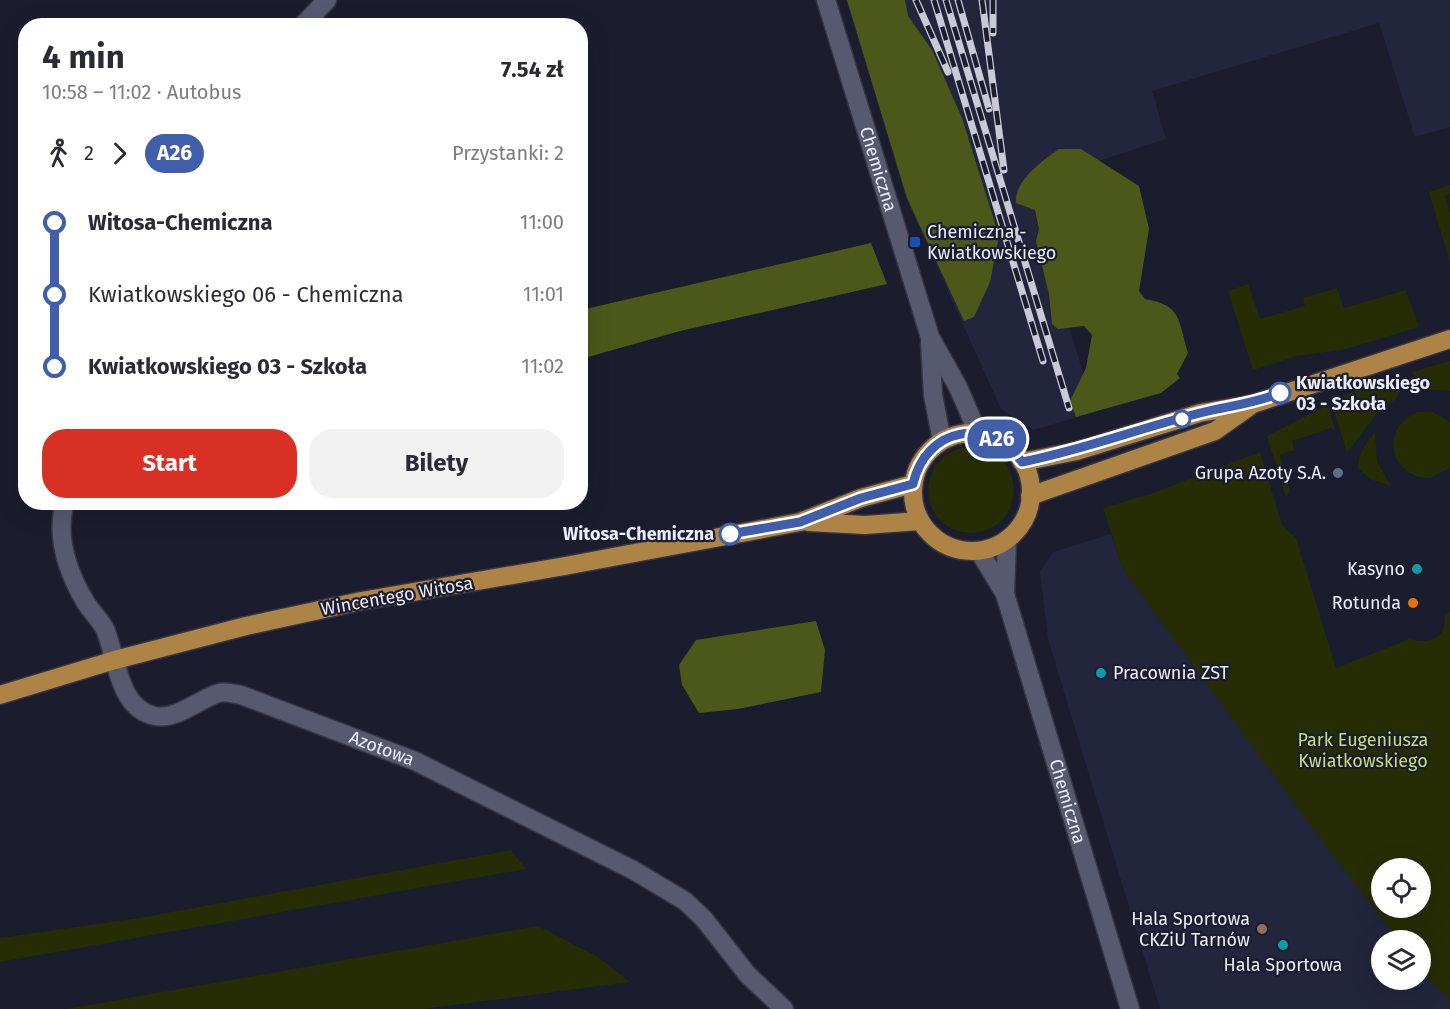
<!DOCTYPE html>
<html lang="pl">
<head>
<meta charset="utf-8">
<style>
	:root { --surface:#fff; --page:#f2f2f3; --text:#2b2b33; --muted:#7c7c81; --accent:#d93025 }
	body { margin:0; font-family:"Fira Sans",sans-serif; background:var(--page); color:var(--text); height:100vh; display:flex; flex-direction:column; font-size:22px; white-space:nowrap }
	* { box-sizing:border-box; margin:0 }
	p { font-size:20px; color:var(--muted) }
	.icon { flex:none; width:33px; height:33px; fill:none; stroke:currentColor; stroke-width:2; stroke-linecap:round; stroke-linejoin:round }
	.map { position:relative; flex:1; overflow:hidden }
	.details { position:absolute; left:18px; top:18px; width:570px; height:492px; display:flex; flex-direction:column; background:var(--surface); border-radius:24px; box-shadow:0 6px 24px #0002 }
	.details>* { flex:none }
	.badge { padding:0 12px; border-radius:20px; font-size:21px; line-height:39px }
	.controls { position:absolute; left:1371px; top:858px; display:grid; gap:12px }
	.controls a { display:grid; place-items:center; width:60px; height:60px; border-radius:50%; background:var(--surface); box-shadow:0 6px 24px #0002; font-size:30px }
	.map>.badge { position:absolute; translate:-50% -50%; box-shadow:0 0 0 3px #fff }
	.legs { display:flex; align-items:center; gap:9px; height:66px; padding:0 24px; font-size:20px }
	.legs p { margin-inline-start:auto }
	.headline { display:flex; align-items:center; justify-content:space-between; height:102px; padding:0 24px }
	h1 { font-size:33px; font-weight:700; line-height:45px }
	.button { display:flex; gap:12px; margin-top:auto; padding:12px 24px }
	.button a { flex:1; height:69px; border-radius:24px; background:var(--accent); color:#fff; font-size:24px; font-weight:700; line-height:69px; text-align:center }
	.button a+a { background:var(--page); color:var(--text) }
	ul { padding:0 24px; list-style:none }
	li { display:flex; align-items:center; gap:21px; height:72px; font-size:22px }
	li i { display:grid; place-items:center; width:9px; height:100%; margin:0 8px; background:currentColor }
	li i::after { content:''; width:15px; height:15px; margin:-8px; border:4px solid; border-radius:50%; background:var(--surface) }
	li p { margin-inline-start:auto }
	li:first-child i { background:linear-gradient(#0000 50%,currentColor 0) }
	li:last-child i { background:linear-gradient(currentColor 50%,#0000 0) }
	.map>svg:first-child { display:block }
</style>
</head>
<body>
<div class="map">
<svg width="1450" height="1009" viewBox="0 0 1450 1009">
	<rect width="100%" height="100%" fill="#1b1c2e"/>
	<!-- built -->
	<g fill="#23253c">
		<polygon points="846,0 1450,0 1450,127 1415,137 1379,23 1152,91 1166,139 1052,176 1047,254 1095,412 1033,430 1001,409 906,198"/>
		<polygon points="1111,534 1124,571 1399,940 1382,940 1382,980 1420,980 1421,968 1450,999 1450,1009 1160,1009 1048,639 1040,572 1053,552"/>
	</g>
	<!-- green -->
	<g fill="#262d05" fill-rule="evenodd">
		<polygon points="1450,185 1450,194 1445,196 1450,214 1450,262 1429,192"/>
		<polygon points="1248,284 1260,319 1305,306 1303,298 1337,288 1344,308 1406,290 1419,327 1346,349 1297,356 1253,370 1228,291"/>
		<path d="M1450,361V391C1429,387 1420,398 1412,372Z"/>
		<polygon points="1398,379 1400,389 1396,399 1381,408 1347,453 1332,403 1357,389"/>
		<polygon points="1328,405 1335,430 1331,428 1292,441 1294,450 1280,455 1290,491 1286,498 1267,436"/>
		<path d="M1418,412H1433L1450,422V468L1430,478C1389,478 1379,427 1418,412Z"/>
		<path d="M1375,432L1377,462L1391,486L1370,479L1358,468C1358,453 1366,444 1375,432Z"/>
		<circle cx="971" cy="490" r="43"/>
		<path d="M1260,452L1282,525L1296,538L1336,668L1410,639C1430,645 1449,637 1444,614L1450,612V999C1424,977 1420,974 1420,940H1399L1331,853L1124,571L1103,508L1153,493ZM1382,868H1420V908H1382Z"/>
		<polygon points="511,850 526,869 0,962 0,938 139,918"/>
		<polygon points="538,926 598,957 630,982 423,1009 66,1009"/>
	</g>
	<!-- forest -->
	<g fill="#4c581a">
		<polygon points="847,0 905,0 908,16 932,50 962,118 999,236 990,282 974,317 964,321 907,198"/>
		<path d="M1059,149H1081L1139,186L1149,229L1139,291L1145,299C1182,305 1178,320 1188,353L1177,374L1180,378L1161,393L1076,417L1070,401L1086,368L1092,335L1084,326L1058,329L1052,324L1049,294L1036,241L1039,229L1035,210L1016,203C1014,181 1042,161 1059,149Z"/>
		<polygon points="871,243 887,284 680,331 581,359 581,310"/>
		<polygon points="816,621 825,650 821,692 738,709 699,713 682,685 679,665 696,640"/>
	</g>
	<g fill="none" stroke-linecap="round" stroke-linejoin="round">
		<defs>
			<g id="minor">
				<path id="s1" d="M826,0L930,337L958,387L978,433"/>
				<polyline points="302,26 327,0"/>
				<polyline points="930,342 933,395 942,441"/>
				<path id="s2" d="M65,502C55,537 68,573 86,603C92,612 100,620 105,629C117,657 118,709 155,716C177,720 199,699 219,693C225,691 235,694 241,695L415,761L633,870L685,901L704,919L747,974L784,1009"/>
				<path id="s3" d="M979,551L1005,594L1130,1009"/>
				<polyline points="1005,594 1007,539"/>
			</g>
			<g id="major">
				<circle cx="972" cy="492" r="59"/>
				<polyline points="1022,462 1077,451 1200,413 1253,404 1450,339"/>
				<polyline points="1030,496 1215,431 1249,407"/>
				<polyline points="808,522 865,525 920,521"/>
				<polyline points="0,695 115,660 246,626 361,601 565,566 800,522 861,498 913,484"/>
			</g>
		</defs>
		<!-- minor casing -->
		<use href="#minor" stroke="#343544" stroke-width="21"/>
		<!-- major casing -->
		<use href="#major" stroke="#343544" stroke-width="21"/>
		<!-- minor -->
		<use href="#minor" stroke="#575a6f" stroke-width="18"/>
		<!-- major -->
		<use href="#major" stroke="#ae8446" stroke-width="18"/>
		<defs>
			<g id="rail">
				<polyline points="916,0 948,72"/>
				<polyline points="934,0 1043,361"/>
				<polyline points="946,0 1069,408"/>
				<polyline points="958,0 989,109"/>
				<polyline points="982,0 1004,170"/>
				<polyline points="993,0 993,33"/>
			</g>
		</defs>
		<!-- rail casing -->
		<use href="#rail" stroke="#c9cad8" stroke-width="7"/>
		<!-- rail -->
		<use href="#rail" stroke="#1b1c2e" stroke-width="4.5" stroke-dasharray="14" stroke-linecap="butt"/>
	</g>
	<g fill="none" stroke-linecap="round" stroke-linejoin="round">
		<defs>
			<path id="line-1" d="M730,534L800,522L861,498L913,484C926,427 988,416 1022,462C1083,450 1140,428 1200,413C1227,406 1253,404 1280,393"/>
		</defs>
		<!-- line-1 casing -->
		<use href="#line-1" stroke="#fff" stroke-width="14"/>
		<!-- line-1 -->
		<use href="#line-1" stroke="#415eaa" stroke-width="9"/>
	</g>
	<!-- markers -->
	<rect fill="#1a4fb4" stroke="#1b1c2e" stroke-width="2" x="909" y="236" width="12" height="12" rx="3"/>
	<g fill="#fff" stroke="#415eaa" stroke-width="3">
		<circle cx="1280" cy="393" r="10"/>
		<circle cx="1182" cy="419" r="8"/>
		<circle cx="730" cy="534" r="10"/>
	</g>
	<circle fill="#5c6f8a" stroke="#1b1c2e" stroke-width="2" cx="1338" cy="473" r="6"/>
	<g fill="#0f9aa8" stroke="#1b1c2e" stroke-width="2">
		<circle cx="1417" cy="569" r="6"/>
		<circle cx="1101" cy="673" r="6"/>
		<circle cx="1283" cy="945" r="6"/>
	</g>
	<circle fill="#e8710a" stroke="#1b1c2e" stroke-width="2" cx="1413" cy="603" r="6"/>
	<circle fill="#8d6e63" stroke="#1b1c2e" stroke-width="2" cx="1262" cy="929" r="6"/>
	<g text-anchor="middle" stroke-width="4.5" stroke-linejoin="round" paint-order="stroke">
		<!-- street labels -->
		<g font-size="18" fill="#ebedfa" stroke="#1b1c2e">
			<text dy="6" stroke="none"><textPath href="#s1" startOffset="177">Chemiczna</textPath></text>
			<text transform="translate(397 596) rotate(-10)" y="6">Wincentego Witosa</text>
			<text dy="6" stroke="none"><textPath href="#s2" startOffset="486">Azotowa</textPath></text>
			<text dy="6" stroke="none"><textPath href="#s3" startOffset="267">Chemiczna</textPath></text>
		</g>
		<!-- poi labels -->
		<g font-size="18" fill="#ebedfa" stroke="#1b1c2e" text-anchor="end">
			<text x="927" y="238" text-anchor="start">Chemiczna -<tspan x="927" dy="21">Kwiatkowskiego</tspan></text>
			<text x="1326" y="479">Grupa Azoty S.A.</text>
			<text x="1405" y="575">Kasyno</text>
			<text x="1401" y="609">Rotunda</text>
			<text x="1113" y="679" text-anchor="start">Pracownia ZST</text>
			<text x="1250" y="925">Hala Sportowa<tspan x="1250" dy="21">CKZiU Tarnów</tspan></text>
			<text x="1283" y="971" text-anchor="middle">Hala Sportowa</text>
		</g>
		<!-- stop labels -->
		<g font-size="18" font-weight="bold" fill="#ebedfa" stroke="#1b1c2e" text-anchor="start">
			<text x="1296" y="389">Kwiatkowskiego<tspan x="1296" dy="21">03 - Szkoła</tspan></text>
			<text x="714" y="540" text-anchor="end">Witosa-Chemiczna</text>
		</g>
		<!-- park labels -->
		<g font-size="18" fill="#c8de72" stroke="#1b1c2e">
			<text x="1363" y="746">Park Eugeniusza<tspan x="1363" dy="21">Kwiatkowskiego</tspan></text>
		</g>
	</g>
</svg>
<div class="controls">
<a><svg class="icon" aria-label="locate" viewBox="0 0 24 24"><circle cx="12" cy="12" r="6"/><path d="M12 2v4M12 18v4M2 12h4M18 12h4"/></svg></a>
<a><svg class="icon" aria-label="layers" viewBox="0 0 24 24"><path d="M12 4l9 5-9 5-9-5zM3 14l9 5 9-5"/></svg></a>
</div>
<b class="badge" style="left:997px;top:439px;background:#415eaa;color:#fff">A26</b>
<section class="details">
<div class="headline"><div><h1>4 min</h1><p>10:58 – 11:02 · Autobus</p></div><b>7.54 zł</b></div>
<div class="legs"><svg class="icon" aria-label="walk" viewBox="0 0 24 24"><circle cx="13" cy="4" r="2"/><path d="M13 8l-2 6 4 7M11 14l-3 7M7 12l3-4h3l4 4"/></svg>2<svg class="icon" aria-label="forward" viewBox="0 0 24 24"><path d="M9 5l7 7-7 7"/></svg><b class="badge" style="background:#415eaa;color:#fff">A26</b><p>Przystanki: 2</p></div>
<ul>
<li><i style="color:#415eaa"></i><b>Witosa-Chemiczna</b><p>11:00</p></li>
<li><i style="color:#415eaa"></i><span>Kwiatkowskiego 06 - Chemiczna</span><p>11:01</p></li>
<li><i style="color:#415eaa"></i><b>Kwiatkowskiego 03 - Szkoła</b><p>11:02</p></li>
</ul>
<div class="button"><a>Start</a><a>Bilety</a></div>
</section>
</div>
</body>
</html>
